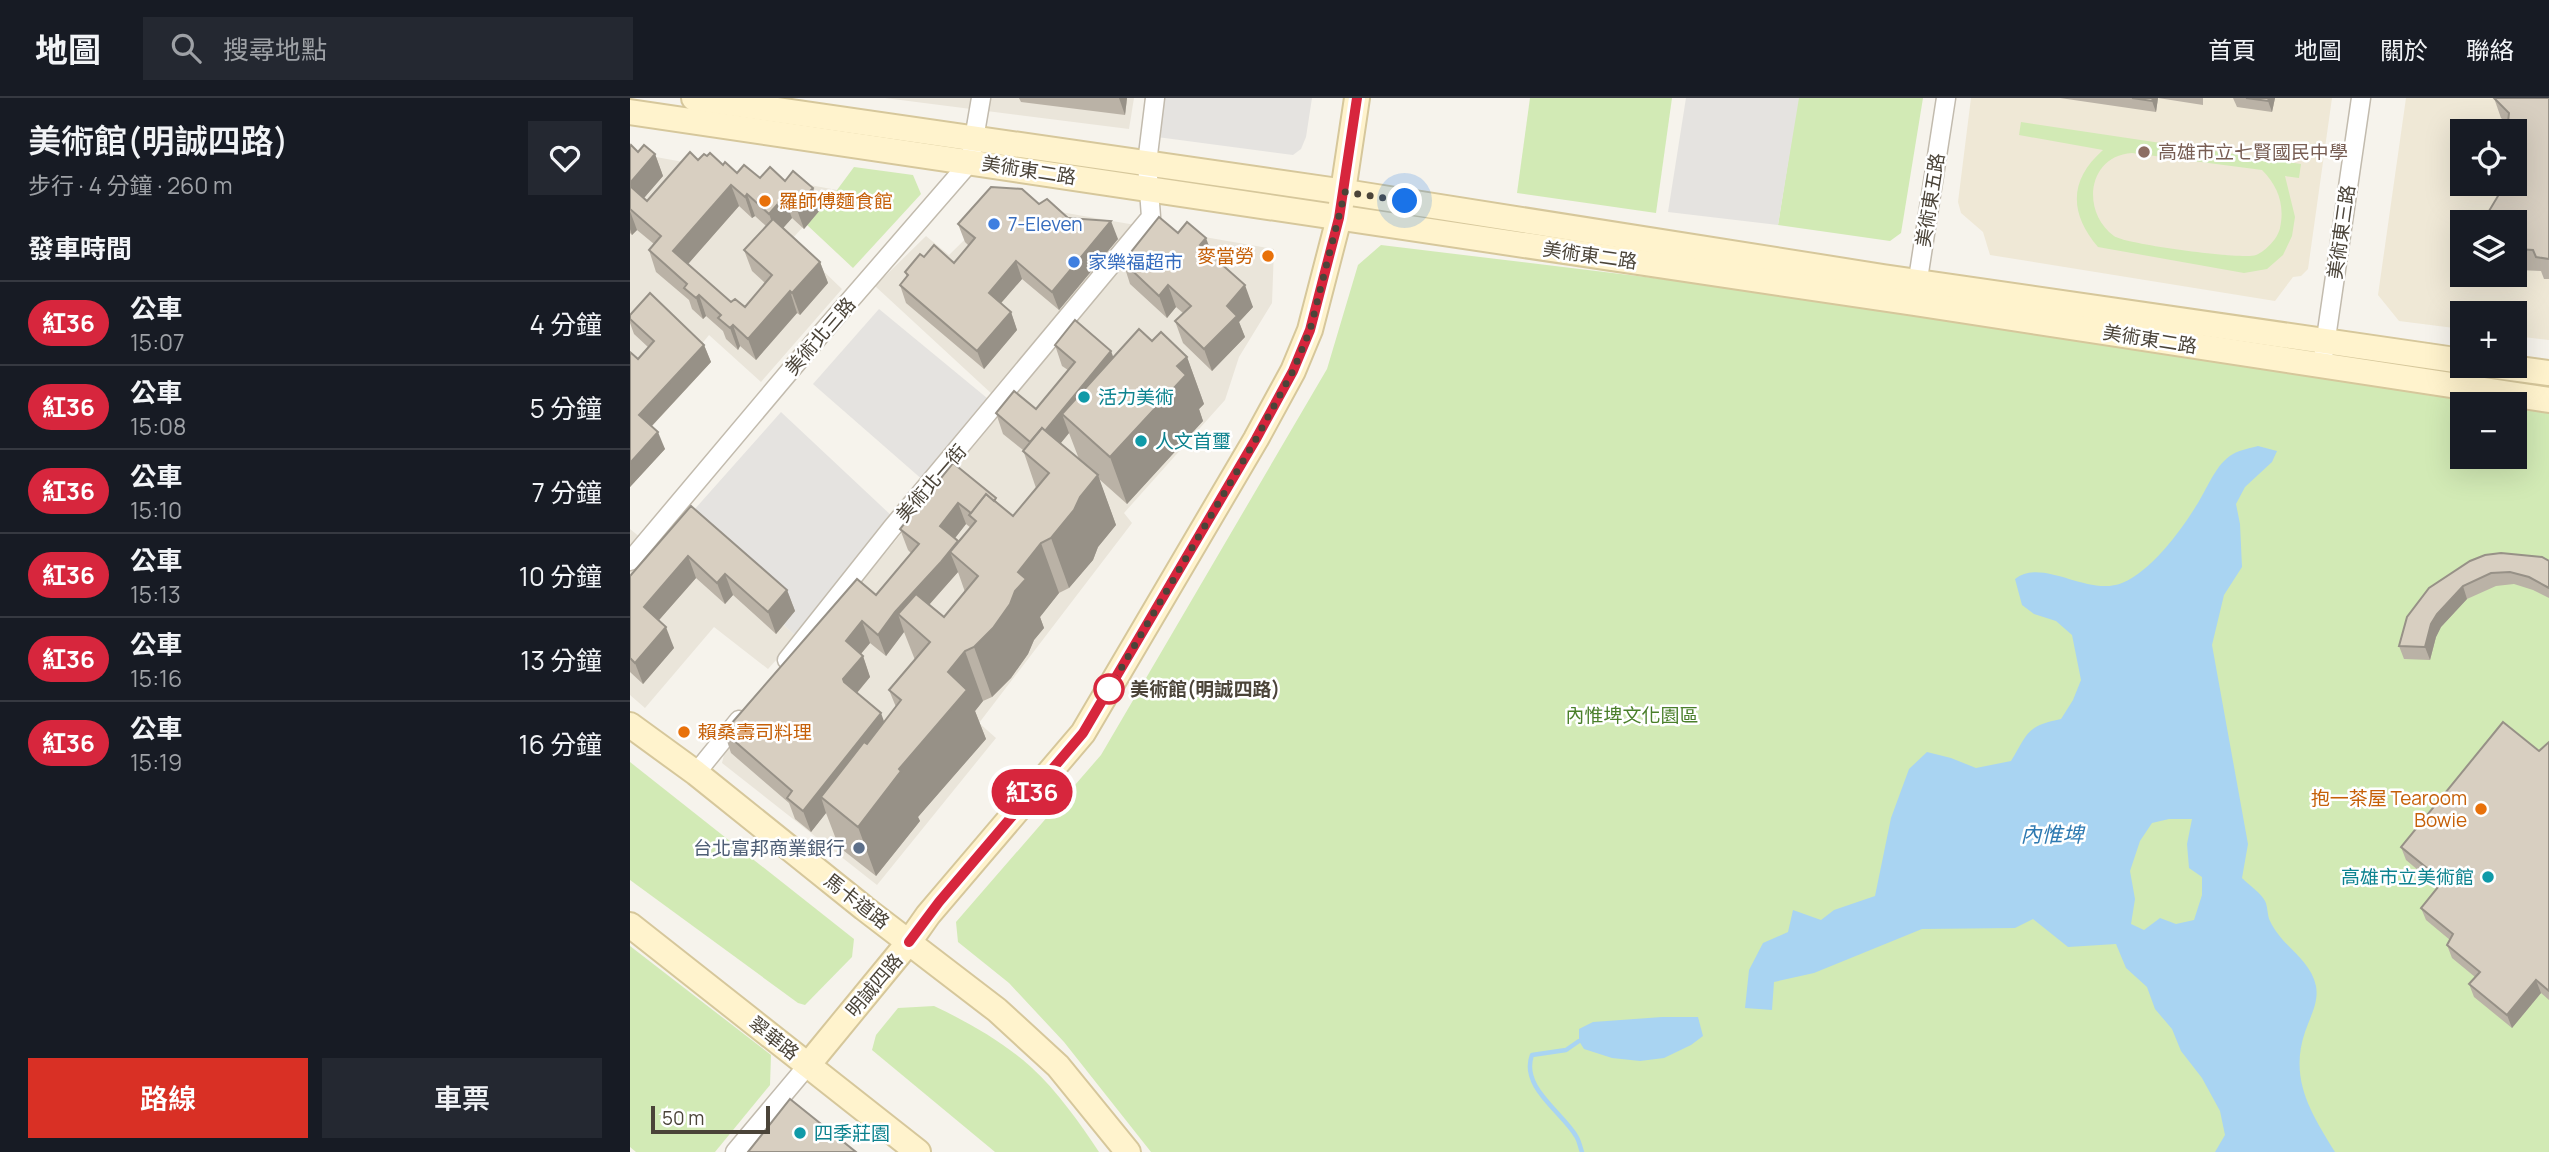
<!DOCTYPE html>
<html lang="zh-TW">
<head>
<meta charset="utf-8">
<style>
	:root { --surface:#171b24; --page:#242831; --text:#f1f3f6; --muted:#9ea1a6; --line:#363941; --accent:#d93025 }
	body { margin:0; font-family:Manrope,"Noto Sans TC",sans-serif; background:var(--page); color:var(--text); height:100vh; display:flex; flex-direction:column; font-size:26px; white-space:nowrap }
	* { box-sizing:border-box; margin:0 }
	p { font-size:23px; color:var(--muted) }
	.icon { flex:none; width:38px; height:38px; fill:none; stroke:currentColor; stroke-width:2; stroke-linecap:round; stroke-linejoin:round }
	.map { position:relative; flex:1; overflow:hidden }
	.side { display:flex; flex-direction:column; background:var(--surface); width:630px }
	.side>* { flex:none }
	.badge { padding:0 14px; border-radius:23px; font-size:24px; line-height:46px }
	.controls { position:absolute; left:1820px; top:21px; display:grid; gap:14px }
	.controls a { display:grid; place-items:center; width:77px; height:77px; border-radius:0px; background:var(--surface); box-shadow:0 7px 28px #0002; font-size:35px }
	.scale { position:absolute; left:21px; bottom:18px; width:119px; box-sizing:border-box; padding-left:7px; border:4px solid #4b4439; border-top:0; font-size:19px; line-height:24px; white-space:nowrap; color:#4b4439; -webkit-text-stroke:5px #fff; paint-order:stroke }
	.you { position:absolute; width:35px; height:35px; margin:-18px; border:5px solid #fff; border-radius:50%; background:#1a73e8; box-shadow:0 0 0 10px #1a73e833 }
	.map>.badge { position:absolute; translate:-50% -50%; box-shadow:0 0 0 4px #fff }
	h2 { padding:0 28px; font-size:26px; line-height:63px }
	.round { display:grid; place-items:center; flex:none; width:74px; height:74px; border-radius:0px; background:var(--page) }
	.headline { display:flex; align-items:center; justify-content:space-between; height:119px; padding:0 28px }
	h1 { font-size:33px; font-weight:600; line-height:52px }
	.cta { display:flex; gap:14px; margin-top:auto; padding:14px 28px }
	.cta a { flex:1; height:80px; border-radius:0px; background:var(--accent); color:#fff; font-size:28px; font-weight:600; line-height:80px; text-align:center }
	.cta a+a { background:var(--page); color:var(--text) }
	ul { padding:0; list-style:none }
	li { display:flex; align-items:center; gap:21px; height:84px; padding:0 28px; border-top:2px solid var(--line) }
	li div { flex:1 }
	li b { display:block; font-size:26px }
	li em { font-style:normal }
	li .badge { min-width:77px; font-weight:700; text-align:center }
	header { display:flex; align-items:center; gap:42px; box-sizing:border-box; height:98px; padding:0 35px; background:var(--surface); border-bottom:2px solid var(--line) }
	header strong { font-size:33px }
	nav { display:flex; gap:38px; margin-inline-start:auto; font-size:24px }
	.search { width:490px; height:63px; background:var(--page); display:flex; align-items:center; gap:18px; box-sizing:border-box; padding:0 24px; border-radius:0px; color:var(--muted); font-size:26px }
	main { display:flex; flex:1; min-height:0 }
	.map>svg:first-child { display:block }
</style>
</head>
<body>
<header>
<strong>地圖</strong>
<div class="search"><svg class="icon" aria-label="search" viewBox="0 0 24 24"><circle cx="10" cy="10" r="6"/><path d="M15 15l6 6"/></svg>搜尋地點</div>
<nav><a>首頁</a><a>地圖</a><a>關於</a><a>聯絡</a></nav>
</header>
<main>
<section class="side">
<div class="headline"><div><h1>美術館(明誠四路)</h1><p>步行 · 4 分鐘 · 260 m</p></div><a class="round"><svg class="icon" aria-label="heart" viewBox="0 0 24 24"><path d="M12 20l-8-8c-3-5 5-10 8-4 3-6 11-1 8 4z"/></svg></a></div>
<h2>發車時間</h2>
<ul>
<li><span class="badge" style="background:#d7263d;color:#fff">紅36</span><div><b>公車</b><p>15:07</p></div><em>4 分鐘</em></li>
<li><span class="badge" style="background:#d7263d;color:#fff">紅36</span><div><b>公車</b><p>15:08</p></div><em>5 分鐘</em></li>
<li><span class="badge" style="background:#d7263d;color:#fff">紅36</span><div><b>公車</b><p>15:10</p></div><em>7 分鐘</em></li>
<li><span class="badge" style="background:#d7263d;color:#fff">紅36</span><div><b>公車</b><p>15:13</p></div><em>10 分鐘</em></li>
<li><span class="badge" style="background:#d7263d;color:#fff">紅36</span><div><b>公車</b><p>15:16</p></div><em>13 分鐘</em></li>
<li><span class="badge" style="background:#d7263d;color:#fff">紅36</span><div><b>公車</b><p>15:19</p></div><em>16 分鐘</em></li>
</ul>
<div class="cta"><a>路線</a><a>車票</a></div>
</section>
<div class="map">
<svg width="1919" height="1054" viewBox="0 0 1919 1054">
	<rect width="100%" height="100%" fill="#f6f3ec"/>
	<!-- residential -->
	<g fill="#eae5da">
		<polygon points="255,0 504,0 499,31"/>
		<polygon points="4,55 207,92 161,142 212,191 131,284 79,237 15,316 0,304 0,60"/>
		<polygon points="373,104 644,151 642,205 609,259 595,302 494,415 502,425 349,625 366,640 247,787 92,665 96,648 376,309 245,188 296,138 319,157"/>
		<polygon points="48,430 167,539 138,571 84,529 15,610 0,597 0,431 27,453"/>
	</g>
	<!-- education -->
	<g fill="#efe8d6" fill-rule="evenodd">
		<polygon points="1341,0 1702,0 1678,171 1671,178 1663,179 1645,203 1360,157 1353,134 1331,115 1328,104"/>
		<path d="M1776,0H1919V242L1885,238V215H1832V231L1769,223L1748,197ZM1832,33H1885V86H1832ZM1832,124H1885V177H1832Z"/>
	</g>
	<!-- green -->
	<g fill="#d2eab5" fill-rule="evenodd">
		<polygon points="900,0 1042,0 1026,115 887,95"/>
		<polygon points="1168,0 1293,0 1271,135 1260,143 1148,127"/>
		<path d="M1391,24L1671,66L1669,80L1655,78L1665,119L1662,138L1653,157L1637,171L1614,175L1468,149C1439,115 1439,82 1473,52L1389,37ZM1502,55L1632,72C1648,88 1655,107 1650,130C1648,140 1636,153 1626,157C1612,162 1494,146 1484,138C1451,114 1457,58 1502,55Z"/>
		<polygon points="224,69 283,77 291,96 223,170 176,126 207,92"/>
		<polygon points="751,147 1114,191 1875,306 1832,306 1832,359 1885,359 1885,308 1919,313 1919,1054 521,1054 434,944 379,885 328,844 326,824 471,657 697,271 728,167"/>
		<polygon points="0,664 224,841 222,859 175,907 168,905 0,782"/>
		<polygon points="0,848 141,957 140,987 85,1054 6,1054 0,1049"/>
		<path d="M304,908C338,924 373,944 401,969C428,994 449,1024 469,1054H365L242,952L246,937L268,910Z"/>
	</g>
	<!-- parking -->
	<g fill="#e5e3e0">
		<polygon points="533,0 682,0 676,39 671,51 663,57 527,39"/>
		<polygon points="1056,0 1169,0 1148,127 1038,114"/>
		<polygon points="249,211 363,305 294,383 183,286"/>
		<polygon points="151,314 264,420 167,539 48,430"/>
	</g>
	<!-- water -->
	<g fill="#a9d4f2" fill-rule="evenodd">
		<path d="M1628,348L1647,353L1642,364L1615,389L1606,406L1610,426L1612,469L1594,497L1582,547L1618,746L1612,780C1619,787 1631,795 1635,803C1638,809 1637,817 1640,823C1652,849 1680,860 1686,888C1689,905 1680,919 1675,934C1659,981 1681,1015 1705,1054H1585L1595,1037L1590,1013L1572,980L1551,953L1542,931L1525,911L1517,889L1496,870L1486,846L1438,849L1403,821L1385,830L1292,831L1184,875L1144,884L1142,912L1115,910L1119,872L1133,845L1158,834L1163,812L1191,822L1204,812L1245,798L1261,720L1279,671L1297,654L1321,660L1346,670L1381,663C1398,635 1396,628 1431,621L1443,602L1451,582L1442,537L1426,523L1404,516L1392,507L1385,481C1413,459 1457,499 1492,485C1520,474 1551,433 1566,408C1577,392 1585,366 1603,356C1610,352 1621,350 1628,348ZM1539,721H1562L1557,746L1559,770L1572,779V797L1564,822L1546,826L1530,820L1514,832L1501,826L1505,801L1500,773L1510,743L1522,725Z"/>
		<polygon points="1032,919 1068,919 1073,938 1061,947 1034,960 1010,963 982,960 954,951 949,943 949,931 963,924"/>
	</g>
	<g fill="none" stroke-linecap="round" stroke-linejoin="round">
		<!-- stream -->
		<path stroke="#a9d4f2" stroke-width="4.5" d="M949,943L936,952L902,957C890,989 932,1014 946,1038C949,1042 950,1049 952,1054"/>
		<defs>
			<g id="street">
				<polyline points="1286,194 1316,0"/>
				<polyline points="1694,254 1731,0"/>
				<polyline points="0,463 196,230 340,64 351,0"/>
				<polyline points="157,562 261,431 521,119 517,65 525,0"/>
				<polyline points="66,675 109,622"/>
				<polyline points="105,1054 178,967"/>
			</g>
			<g id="secondary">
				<polyline points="64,0 715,94 1253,179 1832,263"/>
				<polyline points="0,14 1284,205 1919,302"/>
				<polyline points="1866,268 1919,275"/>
				<polyline points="0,627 66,675 234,810 367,912 428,968 498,1054"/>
				<polyline points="0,827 288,1054"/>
				<polyline points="178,967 279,844 298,817 453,635 626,341 663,273 680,232 709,120 727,0"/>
			</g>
		</defs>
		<!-- street casing -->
		<use href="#street" stroke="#c2bbae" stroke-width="21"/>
		<!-- secondary casing -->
		<use href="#secondary" stroke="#d6c79b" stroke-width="28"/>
		<!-- street -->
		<use href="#street" stroke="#fff" stroke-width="18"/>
		<!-- secondary -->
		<use href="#secondary" stroke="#fff3cd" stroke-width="24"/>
	</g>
	<!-- wall -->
	<g fill="#bab2a6" fill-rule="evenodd">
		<polygon points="389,0 497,0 495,17 391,4"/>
		<polygon points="1430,0 1528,0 1526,14"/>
		<polygon points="1528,0 1573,0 1573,7"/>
		<polygon points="1603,0 1645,0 1642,14 1607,9"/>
		<polygon points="1864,0 1919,0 1919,181 1914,181 1911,173 1888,172 1885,175 1885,124 1871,93 1878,27 1871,20"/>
		<path d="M0,49L8,54L25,56L33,78L14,100L17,103L68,62L77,58L107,75L130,80L155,83L183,90L190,112L174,131L162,120L153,130L190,164L198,185L170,217L167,215L126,262L110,248L108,252L96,241L93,233L76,218L73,221L62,211L59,202L26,174L19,152L24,146L7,132L2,137L0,135ZM109,108L122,120L125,118L136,128L114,152L122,173L135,185L115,209L101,204L58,166Z"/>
		<polygon points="409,106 488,141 429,212 392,181 371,205 381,214 387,232 354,271 276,205 270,187 277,179 275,174 294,159 324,165 339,148 335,144 328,126"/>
		<polygon points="548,135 583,158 623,209 609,224 615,239 582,273 553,245 545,223 553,215 546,209 537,220 500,186 493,164"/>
		<polygon points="0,217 74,247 81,264 22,328 35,351 0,389 8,261 18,249 4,236 0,225"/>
		<path d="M522,243L557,259L574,306L569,311L573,323L497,406L469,381L486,427L468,449L463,462L439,490L429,495L410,519L414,530L404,542L398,556L381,580L362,599L353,603L345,613L356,641L288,719L290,723L246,778L209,749L196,715L181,734L165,721L159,705L101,655L94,634L246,497L281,455L278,452L270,431L323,365L383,418L406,390L393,352L373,336L366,315L406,311L438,272L432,268L425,247L484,259ZM439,335L449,361L430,346ZM336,426L341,430L329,444L325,440ZM328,474L335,494L314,519L299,507ZM274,534L285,562L259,592L266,609L254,624L227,595L240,579L233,558L231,556L240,545L256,558Z"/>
		<polygon points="61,408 157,492 165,513 146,536 103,497 95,506 66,480 29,522 44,550 13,586 0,574 0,478"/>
		<polygon points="1840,463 1919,463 1919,500 1903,492 1884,486 1866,488 1837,501 1811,529 1806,539 1800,562 1774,561 1769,548"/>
		<polygon points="1919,644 1919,902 1911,895 1882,930 1844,899 1839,886 1845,879 1822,860 1817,847 1820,842 1796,822 1791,810 1808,789 1776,762 1771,749 1909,653"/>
	</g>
	<!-- shaded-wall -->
	<g fill="#979187">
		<polygon points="489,0 497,0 495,17"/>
		<polygon points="1523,0 1528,0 1526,14 1522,3"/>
		<polygon points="1639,0 1645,0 1642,14 1638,3"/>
		<polygon points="25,56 33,78 7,108 0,90 0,85"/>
		<polygon points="101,87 109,108 51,174 43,153"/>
		<polygon points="183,90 190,112 174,131 166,109"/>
		<polygon points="117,96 125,118 122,120 115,99"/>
		<polygon points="154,99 162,120 147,137 139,116"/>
		<polygon points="0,113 7,132 2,137 0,131"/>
		<polygon points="481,123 488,141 429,212 422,194"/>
		<polygon points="576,140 584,161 570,147"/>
		<polygon points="386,163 392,181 365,212 359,195"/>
		<polygon points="190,164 198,185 170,217 162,195"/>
		<polygon points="1876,177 1883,177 1878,181"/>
		<polygon points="538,187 546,209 537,220 529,198"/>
		<polygon points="615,187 623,209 609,224 615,239 582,273 574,251 597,208"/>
		<polygon points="160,193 167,215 126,262 118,241"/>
		<polygon points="69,197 76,218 73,221 66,200"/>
		<polygon points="381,214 387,232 354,271 347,253"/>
		<polygon points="103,227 110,248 108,252 100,230"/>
		<polygon points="74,247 81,264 16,334 9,317"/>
		<polygon points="481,253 489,274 432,316 439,335 412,368 404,347"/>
		<polygon points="557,259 574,306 569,311 573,323 497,406 480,359 547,268"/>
		<polygon points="28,334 35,351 0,389 0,365"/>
		<polygon points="468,377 486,427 468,449 463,462 439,490 421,440 450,399"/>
		<polygon points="328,405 336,426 318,449 310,428"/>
		<polygon points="328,443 336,464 320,454 328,474 281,527 268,516 274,534 256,558 248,537 265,514"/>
		<polygon points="411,445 429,495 410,519 414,530 404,542 398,556 381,580 362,599 344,549 388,474"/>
		<polygon points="58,458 66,480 22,530 14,509"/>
		<polygon points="95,476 103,497 95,506 87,485"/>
		<polygon points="1833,488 1837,501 1811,529 1806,539 1800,562 1795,549 1801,526 1807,516"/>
		<polygon points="157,492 165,513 146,536 138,514"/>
		<polygon points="232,523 240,545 223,565 216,543"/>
		<polygon points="36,529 44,550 13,586 5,565"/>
		<polygon points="335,553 353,603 345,613 356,641 288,719 290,723 246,778 228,729 318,574"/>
		<polygon points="233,558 240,579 220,603 213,581"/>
		<polygon points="251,615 259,637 191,699 196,715 181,734 173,713"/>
		<polygon points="1906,882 1911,895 1882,930 1877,917"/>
	</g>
	<!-- building -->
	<g fill="#d8cfc1" stroke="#979187" stroke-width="2">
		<polygon points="1502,0 1523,0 1522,3"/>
		<polygon points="1616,0 1639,0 1638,3"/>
		<polygon points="1864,0 1919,0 1919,161 1906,159 1903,152 1885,151 1885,124 1854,124 1853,123 1871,93 1872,86 1885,86 1885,33 1877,33 1879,15"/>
		<polygon points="1,47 8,54 14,47 25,56 0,85 0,49"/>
		<polygon points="60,54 68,62 74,56 77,58 80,55 93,67 95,64 107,75 114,67 130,80 140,69 155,83 163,73 183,90 166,109 154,99 139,116 117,96 115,99 101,87 43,153 101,204 105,201 115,209 142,177 114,152 143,121 190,164 162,195 160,193 118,241 103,227 100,230 88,220 91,217 69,197 66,200 54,190 57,186 19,152 31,138 0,111 0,88 17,103"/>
		<polygon points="361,89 392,91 409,106 417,101 438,120 481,123 422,194 386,163 359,195 381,214 347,253 270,187 278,177 275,174 290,156 294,159 304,147 324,165 345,140 328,126"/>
		<polygon points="529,119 548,135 557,124 576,140 570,147 615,187 597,208 607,218 574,251 545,223 561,208 538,187 529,198 493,164"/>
		<polygon points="20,195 74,247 9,317 28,334 0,365 0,254 8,261 24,243 0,221 0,217"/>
		<polygon points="445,222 481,253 415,333 412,330 400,344 366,315 384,293 406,311 445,264 425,247"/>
		<polygon points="509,231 522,243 531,234 557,259 547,268 556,277 480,359 432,316"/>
		<polygon points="412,330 468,377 450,399 444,412 421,440 411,445 388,474 396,481 385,493 380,506 363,530 344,549 335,553 318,574 337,592 269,671 271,673 228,729 191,699 234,644 237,646 271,602 259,592 300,544 268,516 286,496 314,519 348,478 320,454 346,423 339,417 356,396 383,418 419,375 393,353"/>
		<polygon points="323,365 366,400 364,403 356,396 341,415 328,405 310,428 328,443 311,464 265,514 248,537 232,523 216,543 233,558 213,581 214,584 251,615 173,713 157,700 162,693 94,634 227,481 246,497 289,446 270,431"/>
		<polygon points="61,408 157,492 138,514 95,476 87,485 58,458 14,509 36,529 5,565 0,560 0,478"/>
		<polygon points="1871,455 1912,459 1919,463 1919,490 1899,479 1880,474 1861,475 1833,488 1807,516 1801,526 1795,549 1769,548 1777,519 1799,490 1840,463 1855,457"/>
		<polygon points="1873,624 1909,653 1919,644 1919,893 1906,882 1877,917 1839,886 1850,874 1817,847 1823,836 1791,810 1813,783 1771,749"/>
		<polygon points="160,1001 226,1054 118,1054"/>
	</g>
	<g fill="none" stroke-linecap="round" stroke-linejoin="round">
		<defs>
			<polyline id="line" points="279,844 309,804 453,635 626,341 663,273 680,232 709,120 727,0"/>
		</defs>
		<!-- line casing -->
		<use href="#line" stroke="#fff" stroke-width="16"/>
		<!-- line -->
		<use href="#line" stroke="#d7263d" stroke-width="10"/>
		<!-- walk -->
		<polyline stroke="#4b4439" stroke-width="7" stroke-dasharray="0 12.6" points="479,591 626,341 663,273 680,232 715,94 775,103"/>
	</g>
	<!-- markers -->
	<circle fill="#8d6e63" stroke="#fff" stroke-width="2.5" cx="1514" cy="54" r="7"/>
	<g fill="#e8710a" stroke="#fff" stroke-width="2.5">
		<circle cx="135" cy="103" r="7"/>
		<circle cx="638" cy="158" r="7"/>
		<circle cx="54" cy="634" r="7"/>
		<circle cx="1851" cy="711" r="7"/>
	</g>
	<g fill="#3f7fe0" stroke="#fff" stroke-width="2.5">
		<circle cx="364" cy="126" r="7"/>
		<circle cx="444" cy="164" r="7"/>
	</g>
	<g fill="#0f9aa8" stroke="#fff" stroke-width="2.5">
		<circle cx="454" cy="299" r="7"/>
		<circle cx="511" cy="343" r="7"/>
		<circle cx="1858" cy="779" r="7"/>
		<circle cx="170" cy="1035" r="7"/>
	</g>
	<circle fill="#fff" stroke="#d7263d" stroke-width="3.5" cx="479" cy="591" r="14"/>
	<circle fill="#5c6f8a" stroke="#fff" stroke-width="2.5" cx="229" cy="750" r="7"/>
	<g text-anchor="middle" stroke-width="5" stroke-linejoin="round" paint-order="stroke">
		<!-- education labels -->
		<g font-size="19" fill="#785e54" stroke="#fff" text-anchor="start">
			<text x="1528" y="61">高雄市立七賢國民中學</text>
		</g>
		<!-- street labels -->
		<g font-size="19" fill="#4b4439" stroke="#fff">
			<text transform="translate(399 72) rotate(9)" y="7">美術東二路</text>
			<text transform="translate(1300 102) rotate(-81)" y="7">美術東五路</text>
			<text transform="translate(1711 134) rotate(-82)" y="7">美術東三路</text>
			<text transform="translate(960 157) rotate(8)" y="7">美術東二路</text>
			<text transform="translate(190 238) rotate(-49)" y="7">美術北三路</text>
			<text transform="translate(1520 241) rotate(9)" y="7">美術東二路</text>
			<text transform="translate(301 385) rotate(-49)" y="7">美術北一街</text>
			<text transform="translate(227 803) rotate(38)" y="7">馬卡道路</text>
			<text transform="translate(244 887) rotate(-50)" y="7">明誠四路</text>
			<text transform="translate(144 940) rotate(38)" y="7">翠華路</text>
		</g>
		<!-- food labels -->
		<g font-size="19" fill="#c56008" stroke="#fff" text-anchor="start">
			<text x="149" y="110">羅師傅麵食館</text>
			<text x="624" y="165" text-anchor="end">麥當勞</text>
			<text x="68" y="641">賴桑壽司料理</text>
			<text x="1837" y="707" text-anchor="end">抱一茶屋 Tearoom<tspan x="1837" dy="22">Bowie</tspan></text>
		</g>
		<!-- shop labels -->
		<g font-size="19" fill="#366cbe" stroke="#fff" text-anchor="start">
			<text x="378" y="133">7-Eleven</text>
			<text x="458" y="171">家樂福超市</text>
		</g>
		<!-- culture labels -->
		<g font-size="19" fill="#0d838f" stroke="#fff" text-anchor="start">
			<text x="468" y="306">活力美術</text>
			<text x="525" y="350">人文首璽</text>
			<text x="1844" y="786" text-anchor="end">高雄市立美術館</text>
			<text x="184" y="1042">四季莊園</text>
		</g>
		<!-- stop labels -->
		<g font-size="19" font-weight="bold" fill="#4b4439" stroke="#fff" text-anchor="start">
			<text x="500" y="598">美術館(明誠四路)</text>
		</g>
		<!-- park labels -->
		<g font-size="19" fill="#4a7f2a" stroke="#fff">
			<text x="1002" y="624">內惟埤文化園區</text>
		</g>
		<!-- service labels -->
		<g font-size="19" fill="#4e5e75" stroke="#fff" text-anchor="end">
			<text x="215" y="757">台北富邦商業銀行</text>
		</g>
		<!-- water labels -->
		<g font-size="21" font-style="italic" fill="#2e7ab2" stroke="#fff">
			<text x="1422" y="744">內惟埤</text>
		</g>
	</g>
</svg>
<div class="controls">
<a><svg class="icon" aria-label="locate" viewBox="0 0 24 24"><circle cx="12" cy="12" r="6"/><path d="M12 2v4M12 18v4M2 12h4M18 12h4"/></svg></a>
<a><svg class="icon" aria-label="layers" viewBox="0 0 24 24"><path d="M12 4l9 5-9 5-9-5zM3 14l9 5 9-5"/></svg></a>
<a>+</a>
<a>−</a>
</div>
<div class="scale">50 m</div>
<div class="you" style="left:775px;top:103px"></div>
<b class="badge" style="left:402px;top:694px;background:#d7263d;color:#fff">紅36</b>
</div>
</main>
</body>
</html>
